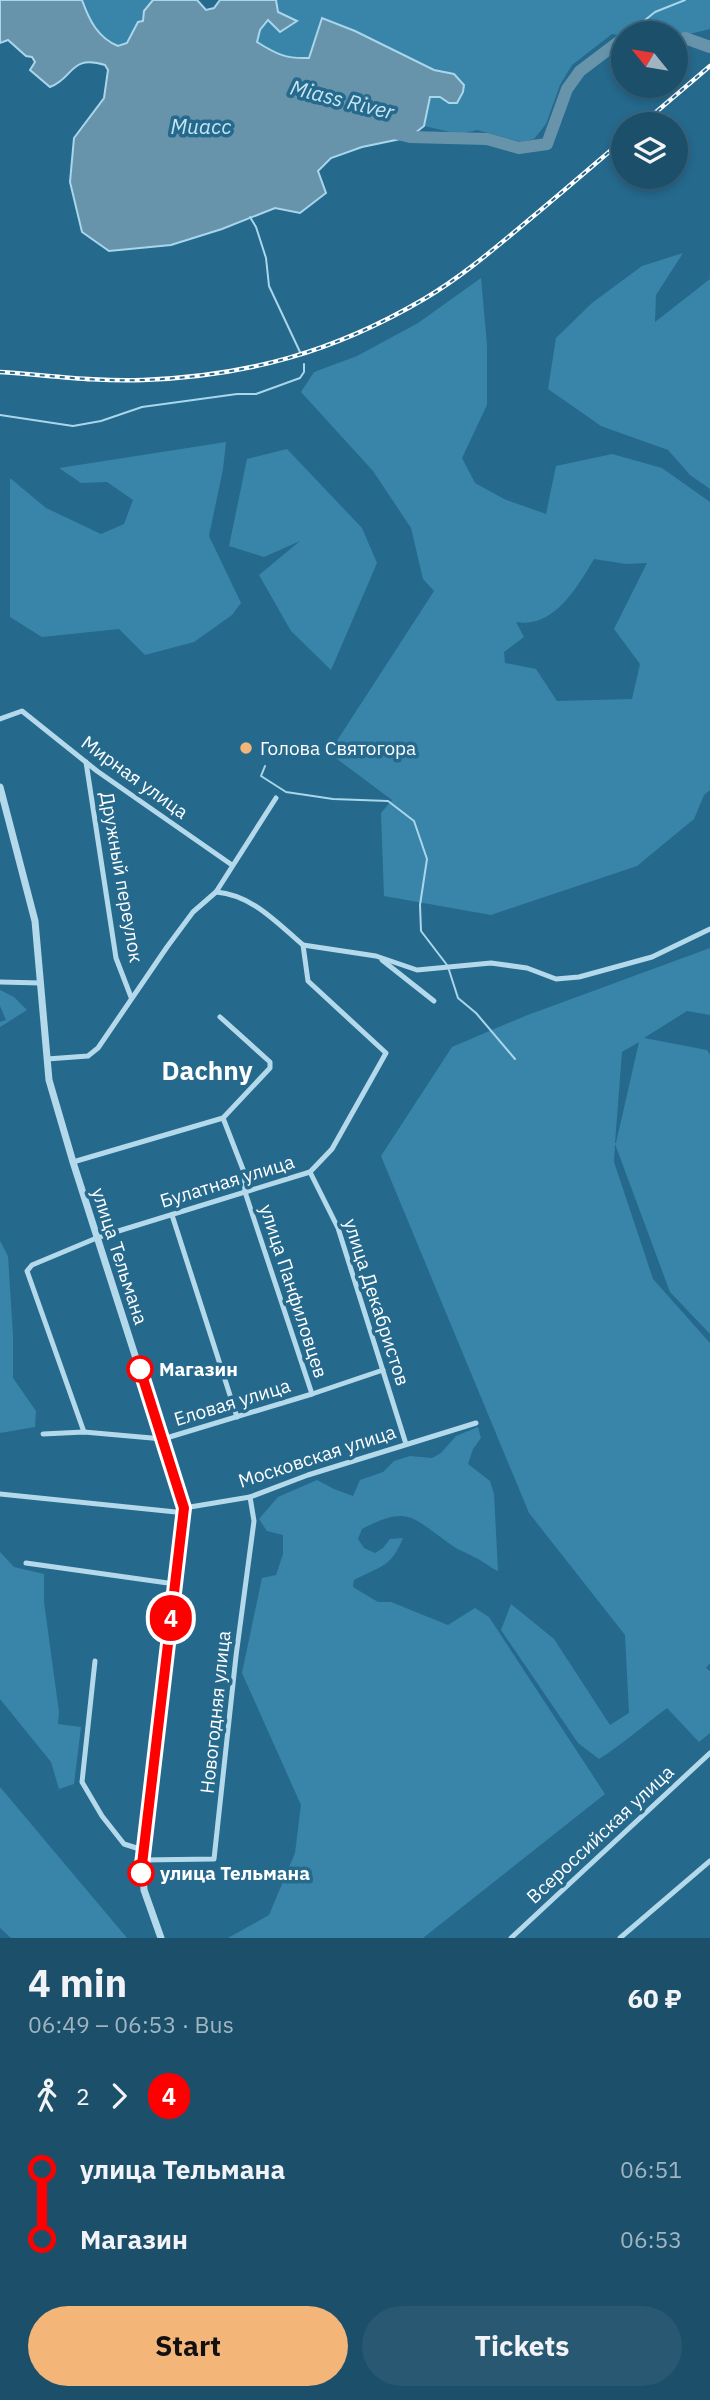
<!DOCTYPE html>
<html lang="en">
<head>
<meta charset="utf-8">
<style>
	:root { --surface:#1c4f6a; --page:#295972; --text:#f1f3f6; --muted:#a0b5c1; --line:#3a667e; --accent:#f4b579 }
	body { margin:0; font-family:"IBM Plex Sans",sans-serif; background:var(--page); color:var(--text); height:100vh; display:flex; flex-direction:column; font-size:26px; white-space:nowrap }
	* { box-sizing:border-box; margin:0 }
	p { font-size:23px; color:var(--muted) }
	.icon { flex:none; width:38px; height:38px; fill:none; stroke:currentColor; stroke-width:2; stroke-linecap:round; stroke-linejoin:round }
	.map { position:relative; height:1938px; overflow:hidden }
	.details { display:flex; flex-direction:column; background:var(--surface); flex:1 }
	.details>* { flex:none }
	.badge { padding:0 14px; border-radius:23px; font-size:24px; line-height:46px }
	.needle { width:46px; rotate:300deg }
	.controls { position:absolute; left:611px; top:21px; display:grid; gap:14px }
	.controls a { display:grid; place-items:center; width:77px; height:77px; border-radius:50%; background:var(--surface); box-shadow:0 4px 10px #0003,0 0 0 2px var(--line); font-size:35px }
	.map>.badge { position:absolute; translate:-50% -50%; box-shadow:0 0 0 4px #fff }
	.legs { display:flex; align-items:center; gap:10px; height:77px; padding:0 28px; font-size:23px }
	.legs p { margin-inline-start:auto }
	.headline { display:flex; align-items:center; justify-content:space-between; height:119px; padding:0 28px }
	h1 { font-size:38px; font-weight:800; line-height:52px }
	.button { display:flex; gap:14px; margin-top:auto; padding:14px 28px }
	.button a { flex:1; height:80px; border-radius:42px; background:var(--accent); color:#111; font-size:28px; font-weight:800; line-height:80px; text-align:center }
	.button a+a { background:var(--page); color:var(--text) }
	ul { padding:0 28px; list-style:none }
	li { display:flex; align-items:center; gap:24px; height:70px; font-size:26px }
	li i { display:grid; place-items:center; width:10px; height:100%; margin:0 9px; background:currentColor }
	li i::after { content:''; width:18px; height:18px; margin:-9px; border:5px solid; border-radius:50%; background:var(--surface) }
	li p { margin-inline-start:auto }
	li:first-child i { background:linear-gradient(#0000 50%,currentColor 0) }
	li:last-child i { background:linear-gradient(currentColor 50%,#0000 0) }
	.map>svg:first-child { display:block }
</style>
</head>
<body>
<div class="map">
<svg width="710" height="1938" viewBox="0 0 710 1938">
	<rect width="100%" height="100%" fill="#25698d"/>
	<!-- green -->
	<g fill="#3985a9" fill-rule="evenodd">
		<path d="M82,0H153L144,11L143,21L138,22L127,43L118,47C98,38 89,20 82,0Z"/>
		<path d="M276,0H710V29L685,35L677,32L623,33V36L612,34L572,65L560,85L546,124L534,139L521,142L477,130L459,134L424,126L430,97H441L449,103H457L463,92L455,74L434,70L355,31L321,18L309,58C286,58 276,54 256,41L260,30L268,20L296,21L278,12Z"/>
		<polygon points="683,253 656,295 655,322 710,279 710,489 690,475 668,450 601,426 548,389 556,338 592,303 642,266"/>
		<path d="M481,278L487,345V405L462,458L475,483L504,499L546,514L556,466L612,454L662,468L710,502V790L704,795L694,819L637,866L491,915L384,896L381,813L392,800L329,753L434,591L423,579L411,528L373,471L301,392L314,372L357,356L418,323ZM594,559L626,564L647,563L614,629L640,664L632,699L557,701L536,669L505,663L504,652L524,637L516,622C554,629 578,586 594,559Z"/>
		<polygon points="226,442 223,469 209,536 241,603 232,615 194,642 145,655 119,629 42,637 10,617 10,478 46,508 101,534 124,524 133,500 107,482 81,483 59,468"/>
		<polygon points="287,449 362,528 377,563 331,670 291,631 259,575 300,541 264,557 229,546 247,459"/>
		<path d="M710,948V1015L687,1011L644,1038L707,1050L710,1055V1334L670,1292L615,1144L614,1162L653,1279L710,1343V1663L706,1668L710,1671V1733L699,1742L667,1708C644,1725 623,1744 599,1759L578,1743L501,1630L511,1604L554,1639L610,1725L629,1713L625,1635L529,1513L381,1156L452,1047L525,1016ZM639,1042L616,1143H615L622,1052Z"/>
		<polygon points="0,990 14,997 27,1010 0,1027 0,1022 6,1020 0,1006"/>
		<polygon points="0,1241 8,1256 13,1336 13,1378 36,1411 35,1427 0,1433"/>
		<path d="M478,1427L481,1438L473,1449L468,1464L490,1481L494,1494L498,1571C489,1567 483,1561 474,1557C466,1552 457,1550 450,1544C412,1517 408,1505 362,1529L358,1539L364,1548L375,1553L383,1548L390,1539L403,1538C391,1568 380,1566 354,1580L353,1587L378,1602H391L448,1625L475,1608L489,1617L605,1794L423,1938H228L269,1915L295,1853L301,1805L242,1673L262,1578L276,1575L283,1554V1535L267,1531L259,1519L278,1497L317,1480L334,1489L353,1496L360,1480L383,1472L394,1461L410,1456L432,1458L441,1453L456,1436Z"/>
		<polygon points="0,1552 14,1567 44,1574 44,1602 59,1712 58,1724 81,1727 74,1784 59,1789 51,1762 0,1699"/>
		<polygon points="0,1787 127,1938 11,1938 0,1928"/>
	</g>
	<!-- water -->
	<path fill="#6794ab" stroke="#a9d6eb" stroke-width="2" d="M0,0H82C89,20 98,38 118,46L127,43L138,22L143,21L144,11L153,0H197L206,10L214,8L220,0H276L278,12L297,21L280,32L268,20L260,30L257,42C276,54 286,59 309,58L322,18L355,31L434,70L454,74L464,85L463,92L457,103H449L440,97H430L424,126L410,137L362,147L331,158L318,171L326,193L300,213L275,208L222,229L171,245L109,251L82,232L70,182L74,138L104,98L108,70L105,65C70,54 73,79 50,87L30,70L35,62L32,57L26,56L8,40L0,43Z"/>
	<g fill="none" stroke-linecap="round" stroke-linejoin="round">
		<!-- stream -->
		<g stroke="#a9d6eb" stroke-width="2">
			<polyline points="629,33 655,12 685,0"/>
			<polyline points="621,40 623,38"/>
			<polyline points="250,217 256,227 266,258 269,286 300,352"/>
			<polyline points="0,415 73,426 101,421 142,407 237,394 256,394 300,378 304,372 304,364"/>
			<polyline points="265,766 261,776 286,792 333,799 388,801 414,821 427,859 420,905 421,931 447,965"/>
			<polyline points="449,970 458,998 476,1013 515,1059"/>
		</g>
		<!-- river -->
		<g stroke="#6794ab" stroke-width="12">
			<polyline points="676,49 685,38 710,47"/>
			<polyline points="394,133 410,137 487,139 519,148 547,144 567,89 580,71 621,40 623,41"/>
		</g>
		<!-- minor -->
		<g stroke="#b4d9eb" stroke-width="5">
			<polyline points="0,719 22,711 97,771 232,865"/>
			<polyline points="86,762 116,958 131,997"/>
			<polyline points="303,945 376,956 417,970 491,963 527,968 556,979 579,977 652,957 710,929"/>
			<polyline points="382,960 434,1001"/>
			<polyline points="0,982 41,983"/>
			<polyline points="47,1059 88,1056 98,1048 167,947 193,912 216,892 276,798"/>
			<polyline points="223,1118 244,1172 245,1192 312,1394"/>
			<polyline points="73,1162 223,1118 270,1068 270,1062 220,1017"/>
			<polyline points="310,1172 338,1228 406,1444"/>
			<polyline points="172,1215 237,1417"/>
			<path d="M84,1432L27,1271L32,1265L99,1237L310,1172L332,1149L386,1053L308,981L303,945C276,922 252,895 216,892"/>
			<polyline points="43,1434 84,1432 163,1439 312,1394 383,1370"/>
			<polyline points="0,1494 176,1512 184,1508 250,1497 308,1475 476,1423"/>
			<polyline points="26,1563 175,1584"/>
			<polyline points="95,1661 82,1782 102,1816 124,1844 143,1850"/>
			<polyline points="142,1860 214,1859 236,1656 254,1521 250,1497"/>
			<polyline points="511,1938 710,1753"/>
			<polyline points="620,1938 710,1861"/>
		</g>
		<!-- tertiary -->
		<polyline stroke="#b4d9eb" stroke-width="7" points="0,787 35,921 49,1080 73,1162 184,1508 142,1860 144,1890 161,1938"/>
		<defs>
			<g id="rail">
				<polyline points="642,124 710,66"/>
				<path d="M0,372C47,375 95,382 143,380C247,376 334,352 424,299C458,279 488,254 518,229C553,200 588,170 623,140"/>
			</g>
		</defs>
		<!-- rail casing -->
		<use href="#rail" stroke="#fff" stroke-width="4.5"/>
		<!-- rail -->
		<use href="#rail" stroke="#25698d" stroke-width="2" stroke-dasharray="5" stroke-linecap="butt"/>
	</g>
	<g fill="none" stroke-linecap="round" stroke-linejoin="round">
		<defs>
			<polyline id="line-1" points="140,1369 184,1508 141,1873"/>
		</defs>
		<!-- line-1 casing -->
		<use href="#line-1" stroke="#fff" stroke-width="16"/>
		<!-- line-1 -->
		<use href="#line-1" stroke="#f00" stroke-width="10"/>
	</g>
	<!-- markers -->
	<circle fill="#f4b579" stroke="#25698d" stroke-width="2.5" cx="246" cy="748" r="7"/>
	<g fill="#fff" stroke="#f00" stroke-width="3.5">
		<circle cx="140" cy="1369" r="12"/>
		<circle cx="141" cy="1873" r="12"/>
	</g>
	<g text-anchor="middle" stroke-width="7" stroke-linejoin="round" paint-order="stroke">
		<!-- poi labels -->
		<g font-size="19" fill="#fff" stroke="#25698d" text-anchor="start">
			<text x="260" y="755">Голова Святогора</text>
		</g>
		<!-- street labels -->
		<g font-size="19" fill="#fff" stroke="#25698d">
			<text transform="translate(135 777) rotate(36)" y="7">Мирная улица</text>
			<text transform="translate(122 877) rotate(80)" y="7">Дружный переулок</text>
			<text transform="translate(227 1181) rotate(-17)" y="7">Булатная улица</text>
			<text transform="translate(120 1256) rotate(72)" y="7">улица Тельмана</text>
			<text transform="translate(294 1291) rotate(72)" y="7">улица Панфиловцев</text>
			<text transform="translate(377 1302) rotate(72)" y="7">улица Декабристов</text>
			<text transform="translate(232 1402) rotate(-17)" y="7">Еловая улица</text>
			<text transform="translate(317 1456) rotate(-18)" y="7">Московская улица</text>
			<text transform="translate(215 1712) rotate(-84)" y="7">Новогодняя улица</text>
			<text transform="translate(600 1834) rotate(-43)" y="7">Всероссийская улица</text>
		</g>
		<!-- stop labels -->
		<g font-size="19" font-weight="bold" fill="#fff" stroke="#25698d" text-anchor="start">
			<text x="159" y="1376">Магазин</text>
			<text x="160" y="1880">улица Тельмана</text>
		</g>
		<!-- water labels -->
		<g font-size="21" font-style="italic" fill="#c6e5f3" stroke="#25698d">
			<text transform="translate(342 100) rotate(14)" y="7">Miass River</text>
			<text x="201" y="134">Миасс</text>
		</g>
		<!-- district labels -->
		<g font-size="26" font-weight="bold" fill="#fff" stroke="#25698d">
			<text x="207" y="1080">Dachny</text>
		</g>
	</g>
</svg>
<div class="controls">
<a><svg class="needle" viewBox="-14 -14 28 28"><path d="M0-13l5 13h-10z" fill="#e53935"/><path d="M0 13l5-13h-10z" fill="#a0b5c1"/></svg></a>
<a><svg class="icon" aria-label="layers" viewBox="0 0 24 24"><path d="M12 4l9 5-9 5-9-5zM3 14l9 5 9-5"/></svg></a>
</div>
<b class="badge" style="left:171px;top:1618px;background:#f00;color:#fff">4</b>
</div>
<section class="details">
<div class="headline"><div><h1>4 min</h1><p>06:49 – 06:53 · Bus</p></div><b>60 ₽</b></div>
<div class="legs"><svg class="icon" aria-label="walk" viewBox="0 0 24 24"><circle cx="13" cy="4" r="2"/><path d="M13 8l-2 6 4 7M11 14l-3 7M7 12l3-4h3l4 4"/></svg>2<svg class="icon" aria-label="forward" viewBox="0 0 24 24"><path d="M9 5l7 7-7 7"/></svg><b class="badge" style="background:#f00;color:#fff">4</b></div>
<ul>
<li><i style="color:#f00"></i><b>улица Тельмана</b><p>06:51</p></li>
<li><i style="color:#f00"></i><b>Магазин</b><p>06:53</p></li>
</ul>
<div class="button"><a>Start</a><a>Tickets</a></div>
</section>
</body>
</html>
